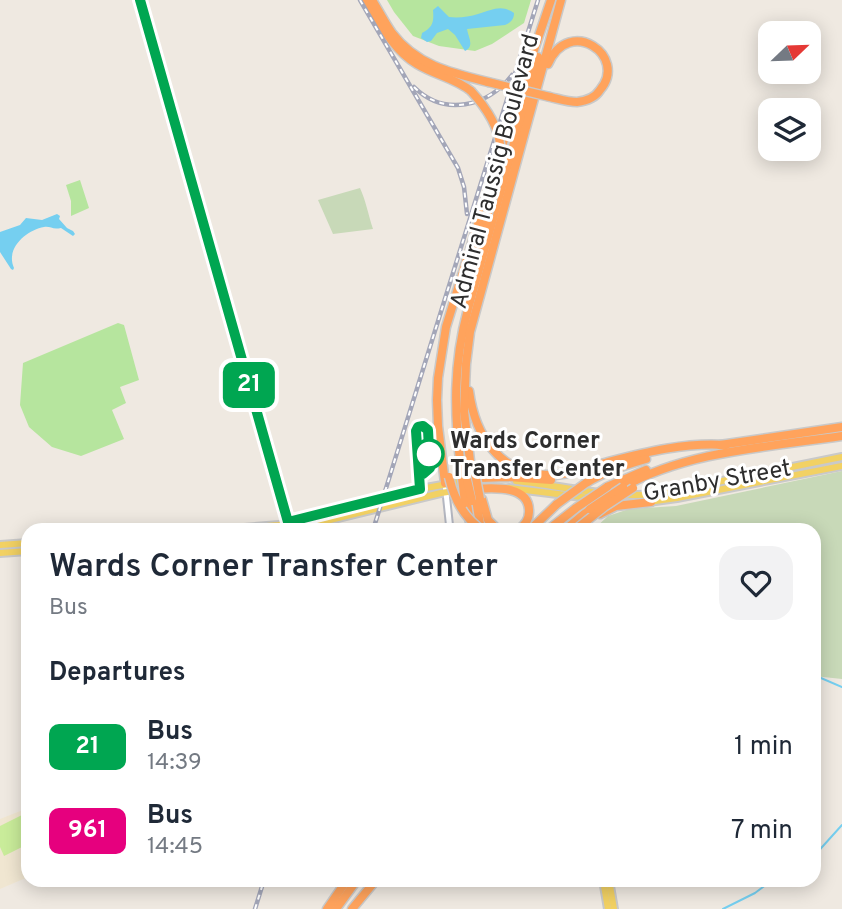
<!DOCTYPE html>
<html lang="en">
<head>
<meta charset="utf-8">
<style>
	:root { --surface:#fff; --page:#f2f2f3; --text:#1f2937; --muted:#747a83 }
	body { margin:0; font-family:Overpass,sans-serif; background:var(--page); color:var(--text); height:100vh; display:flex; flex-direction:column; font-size:26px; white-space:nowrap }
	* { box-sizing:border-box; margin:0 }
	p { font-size:23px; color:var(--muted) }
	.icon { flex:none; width:38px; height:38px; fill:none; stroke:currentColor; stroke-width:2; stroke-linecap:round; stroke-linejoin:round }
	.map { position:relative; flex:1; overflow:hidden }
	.sheet { position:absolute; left:21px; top:523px; width:800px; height:364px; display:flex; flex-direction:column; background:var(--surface); border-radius:21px; box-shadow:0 4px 18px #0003 }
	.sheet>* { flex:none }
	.badge { padding:0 14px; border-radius:10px; font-size:24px; line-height:46px }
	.needle { width:46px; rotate:67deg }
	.fabs { position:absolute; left:758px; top:21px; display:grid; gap:14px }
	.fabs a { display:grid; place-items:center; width:63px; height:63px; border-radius:14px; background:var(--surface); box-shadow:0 4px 18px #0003; font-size:35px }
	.map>.badge { position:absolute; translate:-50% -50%; box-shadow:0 0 0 4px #fff }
	h2 { padding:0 28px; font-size:26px; line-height:63px }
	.round { display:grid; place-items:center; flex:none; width:74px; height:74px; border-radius:21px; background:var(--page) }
	.summary { display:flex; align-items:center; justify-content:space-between; height:119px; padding:0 28px }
	h1 { font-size:33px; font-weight:600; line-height:52px }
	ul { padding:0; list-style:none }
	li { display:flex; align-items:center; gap:21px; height:84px; padding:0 28px }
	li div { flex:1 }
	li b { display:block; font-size:26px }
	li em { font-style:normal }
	li .badge { min-width:77px; font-weight:700; text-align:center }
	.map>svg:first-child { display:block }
</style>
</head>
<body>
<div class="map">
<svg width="842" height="909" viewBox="0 0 842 909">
	<rect width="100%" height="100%" fill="#efe9e1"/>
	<!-- education -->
	<polygon fill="#f0e6d1" points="28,808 28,877 0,889 0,819"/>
	<!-- green -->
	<g fill="#b6e59e">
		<polygon points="387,0 531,0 524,23 492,44 475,51 439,46 413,36 394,12"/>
		<polygon points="80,180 89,208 71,216 71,201 66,185"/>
		<polygon points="118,323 124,325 139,380 120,387 126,403 112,410 124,439 81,456 52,447 29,427 20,405 23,363"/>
	</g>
	<!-- cemetery -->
	<g fill="#c8d9b8">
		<path d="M360,188C366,201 368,214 373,229L333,234L318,200Z"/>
		<polygon points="842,471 842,679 814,676 814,530 593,530 608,516 629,509 676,506"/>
	</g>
	<!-- pitch -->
	<polygon fill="#c9ec9a" points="28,812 28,844 4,856 0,847 0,826"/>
	<!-- water -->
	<g fill="#75cff0">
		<path d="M438,6L449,17C458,18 469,17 478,14C492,10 501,4 514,13C514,20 510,23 505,25L467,29C468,37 475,46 465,51L455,35L448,29L437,33L431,41L427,42L421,38L422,33C433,27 434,22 433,10Z"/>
		<path d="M57,214L60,216L59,219L67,228L73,231L75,234L73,236L61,228C52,230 51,226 44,227C27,230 5,248 14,268L13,270L11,269L0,252V232L20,225L26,218L42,220Z"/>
	</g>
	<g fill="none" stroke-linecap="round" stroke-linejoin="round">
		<!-- stream -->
		<g stroke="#75cff0" stroke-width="2">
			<polyline points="814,675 842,687"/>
			<polyline points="814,856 842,825"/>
			<polyline points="723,909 755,893 767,884 784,882 787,880"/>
		</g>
		<defs>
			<polyline id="secondary" points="445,483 450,530"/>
			<g id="primary">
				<polyline points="140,0 288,523"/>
				<path d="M516,481C564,486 609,499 657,494L842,457"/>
				<polyline points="509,488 606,500"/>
				<polyline points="648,502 677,498 842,466"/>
				<polyline points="220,530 279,525 426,488 464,481"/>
				<polyline points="289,530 441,493 467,489"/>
				<polyline points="0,545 28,543"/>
				<polyline points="0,553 28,551"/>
				<polyline points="603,880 608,909"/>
				<polyline points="609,880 614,909"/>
			</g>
			<g id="motorway">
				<path d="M366,0C380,23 393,50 417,64C435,75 455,78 471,91"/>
				<path d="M372,0C379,11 385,23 392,33C416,65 451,73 488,82"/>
				<path d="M548,64C569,15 629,56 600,90C595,98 586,101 577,102C568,102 559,99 550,97"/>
				<polyline points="472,273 486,220"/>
				<path d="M469,391C475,436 500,475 550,475C570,475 590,467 608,462C646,452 687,442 726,445"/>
				<polyline points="720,445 842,427"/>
				<path d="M461,469C454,412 453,365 468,309L538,57"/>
				<polyline points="471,469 464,411 466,364 470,332 561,0"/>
				<polyline points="481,478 507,477 551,480"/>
				<polyline points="445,483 438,426 437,400 438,378 446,327 506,133 551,0"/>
				<path d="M586,483C604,472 625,465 646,459"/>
				<polyline points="607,487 646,470"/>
				<path d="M623,487C687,451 769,447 842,436"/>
				<path d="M474,489C492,488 530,484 529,512C529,520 524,526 518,530"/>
				<polyline points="482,499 488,520 498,530"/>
				<polyline points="476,500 481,530"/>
				<polyline points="467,503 471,530"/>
				<polyline points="600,514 616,506 651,502"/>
				<polyline points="530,530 557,504"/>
				<polyline points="548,530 576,508"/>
				<polyline points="565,530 590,509"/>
				<polyline points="327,909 347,880"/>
				<polyline points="336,909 357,880"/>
				<polyline points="352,909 376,880"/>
			</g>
		</defs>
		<!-- secondary casing -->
		<use href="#secondary" stroke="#b4b7c1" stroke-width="9"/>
		<!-- primary casing -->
		<use href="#primary" stroke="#c9c9c9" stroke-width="10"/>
		<!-- motorway casing -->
		<use href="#motorway" stroke="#c9c9c9" stroke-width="11"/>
		<!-- secondary -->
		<use href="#secondary" stroke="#fff" stroke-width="5"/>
		<!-- primary -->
		<use href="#primary" stroke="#f2d163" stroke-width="6"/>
		<!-- motorway -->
		<use href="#motorway" stroke="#ffa35c" stroke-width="8"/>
		<defs>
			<g id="rail">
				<polyline points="360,0 458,168 464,187 467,214"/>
				<path d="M414,87C444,117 488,107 512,75"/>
				<polyline points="373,530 538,0"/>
				<polyline points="255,909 264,880"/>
			</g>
		</defs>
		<!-- rail casing -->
		<use href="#rail" stroke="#a3a6b8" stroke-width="4.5"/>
		<!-- rail -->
		<use href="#rail" stroke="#fff" stroke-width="2" stroke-dasharray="5" stroke-linecap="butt"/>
		<defs>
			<g id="motorway-bridge">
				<polyline points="488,82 550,97"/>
				<path d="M471,91C515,139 501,164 486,220"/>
				<polyline points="474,468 480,499"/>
				<polyline points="461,469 465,503"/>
				<path d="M449,477C454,499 463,517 482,530"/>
				<polyline points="467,480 472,501"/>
				<polyline points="557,504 586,483"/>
				<polyline points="576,508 607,487"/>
				<polyline points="590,509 623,487"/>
				<polyline points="575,530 604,507 633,488"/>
			</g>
		</defs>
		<!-- motorway-bridge casing -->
		<use href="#motorway-bridge" stroke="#c9c9c9" stroke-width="11" stroke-linecap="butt"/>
		<!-- motorway-bridge -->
		<use href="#motorway-bridge" stroke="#ffa35c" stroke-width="8"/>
	</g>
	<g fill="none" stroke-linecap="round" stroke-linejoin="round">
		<defs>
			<polyline id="line" points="140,0 288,522 420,489 416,431 418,427 423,426 428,430 430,468 423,474"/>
		</defs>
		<!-- line casing -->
		<use href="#line" stroke="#fff" stroke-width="16"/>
		<!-- line -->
		<use href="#line" stroke="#00a651" stroke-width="10"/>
	</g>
	<!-- markers -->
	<circle fill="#fff" stroke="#00a651" stroke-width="3.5" cx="429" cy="454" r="14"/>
	<g text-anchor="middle" stroke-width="6" stroke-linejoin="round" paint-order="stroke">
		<!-- street labels -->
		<g font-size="24" fill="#2e2e2e" stroke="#fff">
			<text transform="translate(494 171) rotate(-75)" y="8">Admiral Taussig Boulevard</text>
			<text transform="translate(717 480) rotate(-10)" y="8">Granby Street</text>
		</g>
		<!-- stop labels -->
		<g font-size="24" font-weight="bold" fill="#2e2e2e" stroke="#fff" text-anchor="start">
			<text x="450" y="448">Wards Corner<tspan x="450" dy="28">Transfer Center</tspan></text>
		</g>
	</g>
</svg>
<div class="fabs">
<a><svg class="needle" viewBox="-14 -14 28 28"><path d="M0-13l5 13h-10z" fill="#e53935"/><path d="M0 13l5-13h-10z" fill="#747a83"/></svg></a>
<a><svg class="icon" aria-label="layers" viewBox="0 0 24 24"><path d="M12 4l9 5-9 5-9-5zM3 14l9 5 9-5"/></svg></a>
</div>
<b class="badge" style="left:249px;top:385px;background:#00a651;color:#fff">21</b>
<section class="sheet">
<div class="summary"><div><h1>Wards Corner Transfer Center</h1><p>Bus</p></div><a class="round"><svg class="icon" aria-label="heart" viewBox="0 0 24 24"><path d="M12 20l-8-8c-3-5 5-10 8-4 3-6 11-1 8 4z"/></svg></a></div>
<h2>Departures</h2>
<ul>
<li><span class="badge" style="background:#00a651;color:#fff">21</span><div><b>Bus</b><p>14:39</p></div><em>1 min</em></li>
<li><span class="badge" style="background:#e6007e;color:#fff">961</span><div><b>Bus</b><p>14:45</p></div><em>7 min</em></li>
</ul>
</section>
</div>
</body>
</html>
